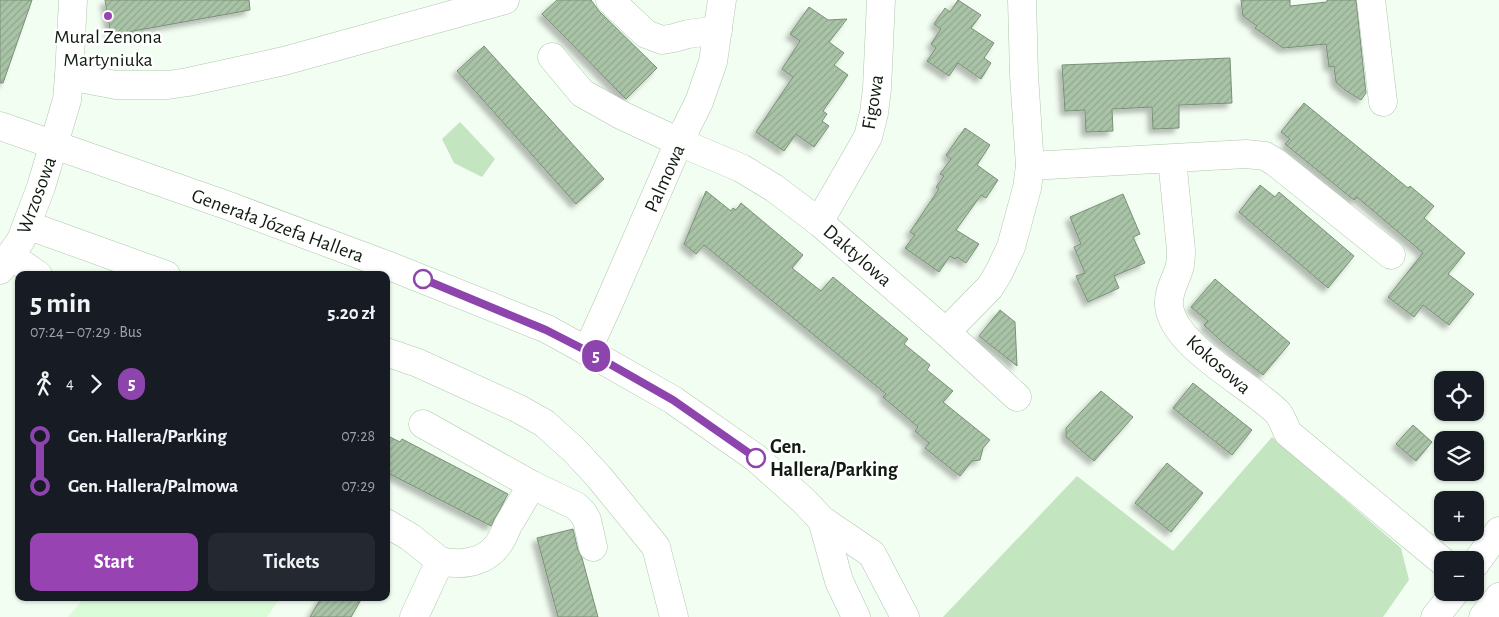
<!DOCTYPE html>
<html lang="en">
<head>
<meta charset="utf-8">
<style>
	:root { --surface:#171b24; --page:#242831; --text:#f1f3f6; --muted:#9ea1a6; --accent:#9743b1 }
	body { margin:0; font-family:"Alegreya Sans",sans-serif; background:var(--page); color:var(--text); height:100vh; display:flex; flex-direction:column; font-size:19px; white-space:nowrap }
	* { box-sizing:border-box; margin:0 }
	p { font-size:16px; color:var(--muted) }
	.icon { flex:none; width:28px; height:28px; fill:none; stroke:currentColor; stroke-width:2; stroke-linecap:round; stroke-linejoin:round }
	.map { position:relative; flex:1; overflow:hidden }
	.drawer { position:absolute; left:15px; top:271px; width:375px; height:330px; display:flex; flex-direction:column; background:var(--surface); border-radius:10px; box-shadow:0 1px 4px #0004 }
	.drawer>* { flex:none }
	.badge { padding:0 10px; border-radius:16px; font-size:18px; line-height:32px }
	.buttons { position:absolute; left:1434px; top:371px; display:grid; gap:10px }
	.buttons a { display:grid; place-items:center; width:50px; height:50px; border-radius:10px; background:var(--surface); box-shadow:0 1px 4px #0004; font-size:25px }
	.map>.badge { position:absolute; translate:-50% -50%; box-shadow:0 0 0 2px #fff }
	.legs { display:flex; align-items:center; gap:8px; height:55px; padding:0 15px; font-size:16px }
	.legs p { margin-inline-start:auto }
	.overview { display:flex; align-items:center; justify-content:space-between; height:85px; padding:0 15px }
	h1 { font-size:28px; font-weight:700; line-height:38px }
	.action { display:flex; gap:10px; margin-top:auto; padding:10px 15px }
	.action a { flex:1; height:58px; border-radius:10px; background:var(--accent); color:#fff; font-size:20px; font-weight:700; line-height:58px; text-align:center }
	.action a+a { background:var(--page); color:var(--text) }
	ul { padding:0 15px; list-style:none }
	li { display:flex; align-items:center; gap:18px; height:50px; font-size:19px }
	li i { display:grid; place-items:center; width:8px; height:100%; margin:0 6px; background:currentColor }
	li i::after { content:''; width:12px; height:12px; margin:-6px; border:4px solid; border-radius:50%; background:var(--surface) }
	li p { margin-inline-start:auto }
	li:first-child i { background:linear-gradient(#0000 50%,currentColor 0) }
	li:last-child i { background:linear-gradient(currentColor 50%,#0000 0) }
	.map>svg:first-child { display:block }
</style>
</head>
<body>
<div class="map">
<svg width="1499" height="617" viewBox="0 0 1499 617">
	<defs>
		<pattern id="building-hatch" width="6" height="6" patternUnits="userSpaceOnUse" patternTransform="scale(1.25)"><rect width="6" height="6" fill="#a9c3a7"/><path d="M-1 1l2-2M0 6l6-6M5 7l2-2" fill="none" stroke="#90a78f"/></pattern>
		<filter id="shadow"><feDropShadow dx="-4.5" dy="4.5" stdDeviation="2.5" flood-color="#0004"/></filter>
	</defs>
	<rect width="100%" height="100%" fill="#f3fef2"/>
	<!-- built -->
	<polygon fill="#dbfcd9" points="84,598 280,598 267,617 68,617"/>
	<!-- green -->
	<g fill="#c3e5c0">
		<polygon points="460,122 495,159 482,177 454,163 442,139"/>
		<polygon points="1272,437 1401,548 1409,580 1383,617 943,617 1077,476 1173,551"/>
	</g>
	<!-- building -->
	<g fill="url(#building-hatch)" stroke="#789176" filter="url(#shadow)">
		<polygon points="0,0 32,0 3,83 0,83"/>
		<polygon points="105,0 249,0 250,10 111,35"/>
		<polygon points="557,0 591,0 599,11 657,68 626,99 542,14"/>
		<polygon points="958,0 981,15 971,28 994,43 984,58 991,63 981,79 958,63 949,76 927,61 936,48 931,44 941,29 934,24 945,8 950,12"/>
		<polygon points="1241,0 1290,0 1290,6 1327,2 1327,0 1356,0 1366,93 1361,100 1345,90 1336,82 1334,66 1329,67 1326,44 1283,48 1255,28 1257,26 1243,16"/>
		<polygon points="809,7 828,20 847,19 829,42 844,53 834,65 848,75 823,111 827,114 822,121 829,126 814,147 796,134 784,151 756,132 793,77 782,69 800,41 790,34"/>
		<polygon points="484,46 604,179 576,204 457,71"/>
		<polygon points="1230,58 1232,103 1179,105 1179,128 1153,129 1152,107 1133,108 1112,109 1113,131 1086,132 1085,110 1065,111 1062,65"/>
		<polygon points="1304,103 1408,188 1410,186 1434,206 1424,218 1465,253 1448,274 1474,294 1449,325 1423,305 1414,317 1388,297 1423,253 1357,197 1354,200 1285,144 1290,139 1281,132"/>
		<polygon points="965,128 990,145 977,165 998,180 986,198 981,195 956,230 979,244 966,263 957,257 955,259 950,256 939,272 905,248 915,235 910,232 939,189 936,187 944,176 940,174 951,159 946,155"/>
		<polygon points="1260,185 1275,197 1279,192 1354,256 1328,288 1239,212"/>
		<polygon points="706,191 731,211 733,208 736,210 741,203 803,255 792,268 821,291 833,277 908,339 904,344 930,365 927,370 953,391 943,402 990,440 983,448 980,460 972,461 960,476 925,448 929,443 915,431 918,427 883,397 886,394 704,245 696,254 684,244"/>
		<polygon points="1123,194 1140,234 1133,237 1145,263 1114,276 1119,288 1088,302 1076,276 1085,273 1074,247 1081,244 1070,217"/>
		<polygon points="1215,279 1290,343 1263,375 1221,341 1204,325 1208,321 1191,307"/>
		<polygon points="1000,310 1015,322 1017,366 979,336"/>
		<polygon points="1193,383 1252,430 1232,455 1173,408"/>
		<polygon points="1101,391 1133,417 1094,461 1066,437 1066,428"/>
		<polygon points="1413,425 1432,442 1416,461 1396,444"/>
		<polygon points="386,435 400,442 402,439 508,494 491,526 386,472"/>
		<polygon points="1167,463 1203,493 1171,532 1135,503"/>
		<polygon points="573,529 578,550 582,558 598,617 558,617 537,538"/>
		<polygon points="321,598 362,598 351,617 310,617"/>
	</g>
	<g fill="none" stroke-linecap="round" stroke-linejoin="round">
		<defs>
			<g id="minor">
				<polyline points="610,0 646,34 662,40 674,38 688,34 718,30"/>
				<polyline points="1371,0 1383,102"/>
				<polyline points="552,57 582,93 621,115 679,142 741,168 774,188 819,222 946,332 1017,397"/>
				<polyline points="69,76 73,0"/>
				<path d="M1172,159L1181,250C1181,258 1181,265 1178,272C1174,283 1168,293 1169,305C1172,346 1251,385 1278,413C1282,418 1285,427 1288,433L1442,561"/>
				<polyline points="1030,166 1246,154 1265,156 1275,162 1391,255"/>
				<polyline points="819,222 868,137 874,113 877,89 881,0"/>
				<polyline points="27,225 166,275"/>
				<polyline points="11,256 38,275"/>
				<polyline points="0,270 21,240 41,187 67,100 69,76 116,85 168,85 188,82 284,61 505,0"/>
				<polyline points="946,332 990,287 998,274 1011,247 1027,188 1030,166 1024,75 1022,0"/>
				<polyline points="587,351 608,305 679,142 699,102 713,62 722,0"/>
				<polyline points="386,352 418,363 519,409 544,423 574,450 599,477 656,547 674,617"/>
				<polyline points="423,424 532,485 576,506 583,513 587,520 593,547"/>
				<polyline points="386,523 410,537 440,561 414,617"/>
				<path d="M440,561C460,566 484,563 497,546C502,540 505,532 508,525C516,512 524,498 532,485"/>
				<polyline points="1475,564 1499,531"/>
				<polyline points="1435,617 1455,592"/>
				<polyline points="1483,617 1499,597"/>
			</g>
			<g id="major">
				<polyline points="0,126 229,206 387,265 547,329 587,351 673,400 756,458 804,501 822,520 872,554 905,617"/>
				<polyline points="822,520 839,581 856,617"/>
			</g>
		</defs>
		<!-- minor casing -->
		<use href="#minor" stroke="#aec8ac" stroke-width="29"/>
		<!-- major casing -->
		<use href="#major" stroke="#aec8ac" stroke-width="29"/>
		<!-- minor -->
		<use href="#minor" stroke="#fff" stroke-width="28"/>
		<!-- major -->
		<use href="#major" stroke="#fff" stroke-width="28"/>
	</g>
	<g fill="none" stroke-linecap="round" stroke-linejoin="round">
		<defs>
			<polyline id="line-1" points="423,279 546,330 587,351 673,400 756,458"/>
		</defs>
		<!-- line-1 casing -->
		<use href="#line-1" stroke="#fff" stroke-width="11"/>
		<!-- line-1 -->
		<use href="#line-1" stroke="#8e44ad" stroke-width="8"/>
	</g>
	<!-- markers -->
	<circle fill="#9743b1" stroke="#fff" stroke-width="2" cx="108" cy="16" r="5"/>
	<g fill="#fff" stroke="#8e44ad" stroke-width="2.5">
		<circle cx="423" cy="279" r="9"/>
		<circle cx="756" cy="458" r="9"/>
	</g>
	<g text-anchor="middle" stroke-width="5" stroke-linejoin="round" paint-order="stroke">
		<!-- poi labels -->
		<g font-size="20" fill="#111b11" stroke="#fff">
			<text x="108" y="43">Mural Zenona<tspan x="108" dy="23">Martyniuka</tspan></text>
		</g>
		<!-- street labels -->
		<g font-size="20" fill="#111b11" stroke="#fff">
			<text transform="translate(872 102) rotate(-81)" y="7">Figowa</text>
			<text transform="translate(664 178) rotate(-66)" y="7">Palmowa</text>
			<text transform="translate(36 195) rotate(-70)" y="7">Wrzosowa</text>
			<text transform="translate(278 225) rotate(20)" y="7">Generała Józefa Hallera</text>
			<text transform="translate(858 255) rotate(41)" y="7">Daktylowa</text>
			<text transform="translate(1219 364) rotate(41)" y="7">Kokosowa</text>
		</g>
		<!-- stop labels -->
		<g font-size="20" font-weight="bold" fill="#111b11" stroke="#fff" text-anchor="start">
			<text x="770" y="453">Gen.<tspan x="770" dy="23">Hallera/Parking</tspan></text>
		</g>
	</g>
</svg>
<div class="buttons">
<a><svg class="icon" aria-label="locate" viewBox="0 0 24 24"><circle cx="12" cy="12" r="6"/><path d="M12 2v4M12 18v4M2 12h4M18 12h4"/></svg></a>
<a><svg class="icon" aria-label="layers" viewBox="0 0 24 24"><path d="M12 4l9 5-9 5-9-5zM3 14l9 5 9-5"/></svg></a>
<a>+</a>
<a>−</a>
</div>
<b class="badge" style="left:596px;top:356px;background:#8e44ad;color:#fff">5</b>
<section class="drawer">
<div class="overview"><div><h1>5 min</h1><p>07:24 – 07:29 · Bus</p></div><b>5.20 zł</b></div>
<div class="legs"><svg class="icon" aria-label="walk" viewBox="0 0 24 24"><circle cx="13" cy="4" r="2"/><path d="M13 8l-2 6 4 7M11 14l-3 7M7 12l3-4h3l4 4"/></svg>4<svg class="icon" aria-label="forward" viewBox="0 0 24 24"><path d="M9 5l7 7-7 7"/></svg><b class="badge" style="background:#8e44ad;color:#fff">5</b></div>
<ul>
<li><i style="color:#8e44ad"></i><b>Gen. Hallera/Parking</b><p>07:28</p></li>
<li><i style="color:#8e44ad"></i><b>Gen. Hallera/Palmowa</b><p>07:29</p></li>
</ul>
<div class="action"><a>Start</a><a>Tickets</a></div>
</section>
</div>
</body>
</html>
